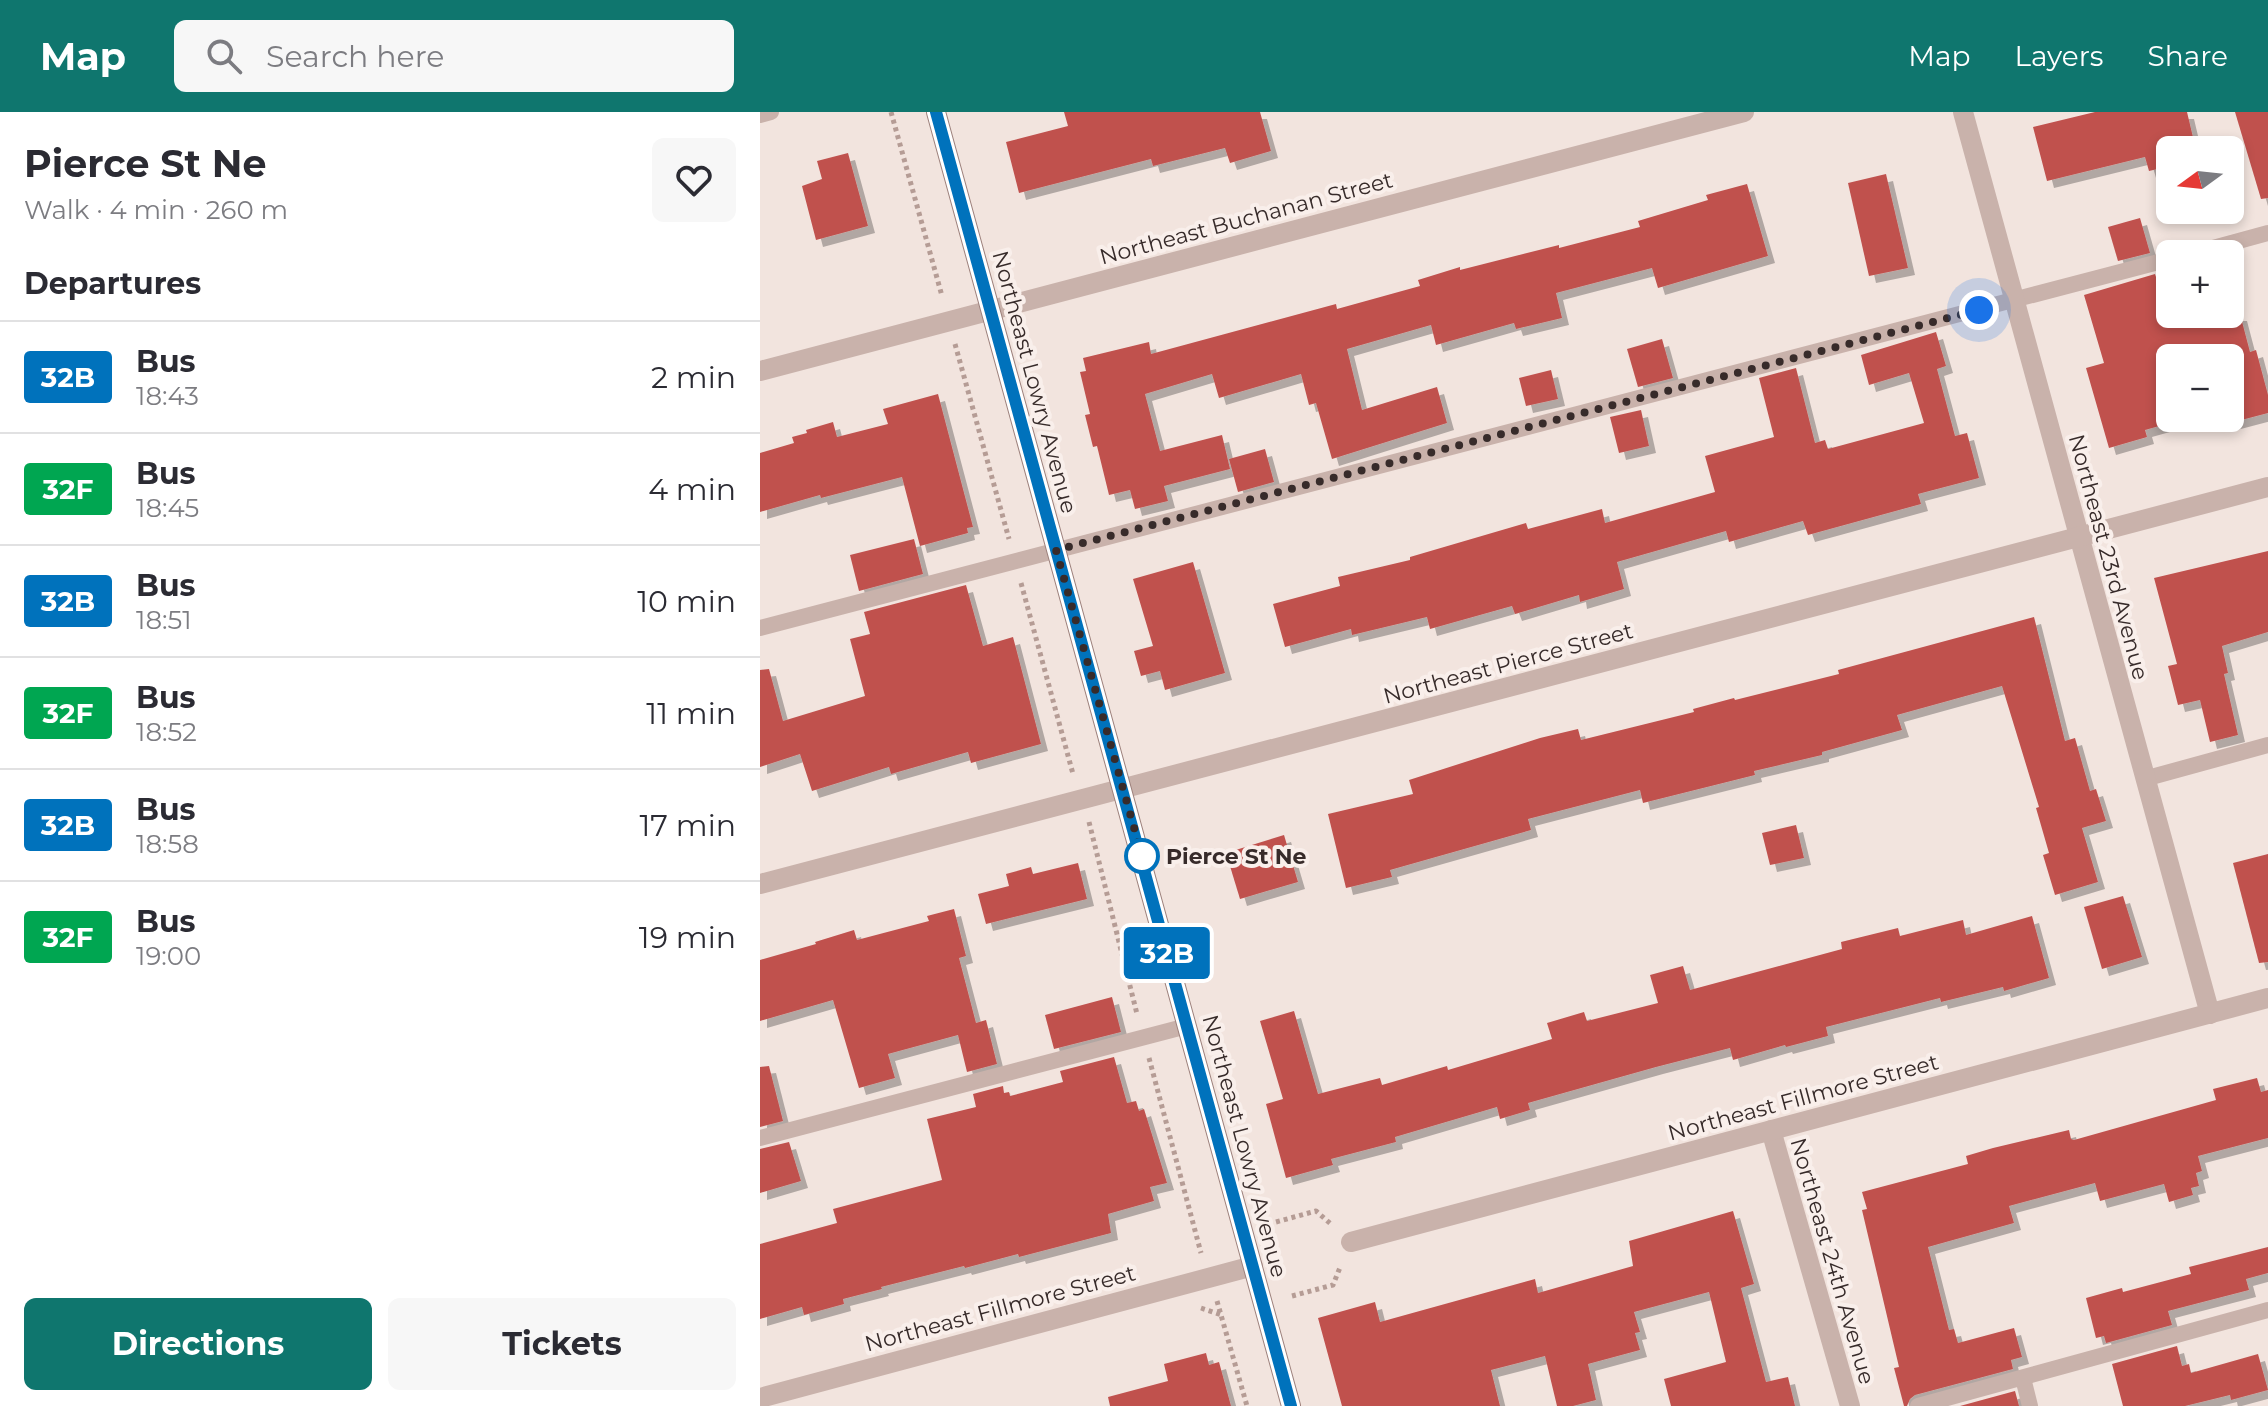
<!DOCTYPE html>
<html lang="en">
<head>
<meta charset="utf-8">
<style>
	:root { --surface:#fff; --page:#f7f7f7; --text:#2b2b33; --muted:#7c7c81; --line:#e1e1e2; --accent:#0f766e }
	body { margin:0; font-family:Montserrat,sans-serif; background:var(--page); color:var(--text); height:100vh; display:flex; flex-direction:column; font-size:30px; white-space:nowrap }
	* { box-sizing:border-box; margin:0 }
	p { font-size:26px; color:var(--muted) }
	.icon { flex:none; width:44px; height:44px; fill:none; stroke:currentColor; stroke-width:2; stroke-linecap:round; stroke-linejoin:round }
	.map { position:relative; flex:1; overflow:hidden }
	.drawer { display:flex; flex-direction:column; background:var(--surface); width:760px }
	.drawer>* { flex:none }
	.badge { padding:0 16px; border-radius:6px; font-size:28px; line-height:52px }
	.needle { width:52px; rotate:255deg }
	.buttons { position:absolute; left:1396px; top:24px; display:grid; gap:16px }
	.buttons a { display:grid; place-items:center; width:88px; height:88px; border-radius:12px; background:var(--surface); box-shadow:0 4px 12px #0003; font-size:40px }
	.you { position:absolute; width:40px; height:40px; margin:-20px; border:6px solid #fff; border-radius:50%; background:#1a73e8; box-shadow:0 0 0 12px #1a73e833 }
	.map>.badge { position:absolute; translate:-50% -50%; box-shadow:0 0 0 4px #fff }
	h2 { padding:0 24px; font-size:30px; line-height:72px }
	.round { display:grid; place-items:center; flex:none; width:84px; height:84px; border-radius:12px; background:var(--page) }
	.headline { display:flex; align-items:center; justify-content:space-between; height:136px; padding:0 24px }
	h1 { font-size:38px; font-weight:700; line-height:60px }
	.button { display:flex; gap:16px; margin-top:auto; padding:16px 24px }
	.button a { flex:1; height:92px; border-radius:12px; background:var(--accent); color:#fff; font-size:32px; font-weight:700; line-height:92px; text-align:center }
	.button a+a { background:var(--page); color:var(--text) }
	ul { padding:0; list-style:none }
	li { display:flex; align-items:center; gap:24px; height:112px; padding:0 24px; border-top:2px solid var(--line) }
	li div { flex:1 }
	li b { display:block; font-size:30px }
	li em { font-style:normal }
	li .badge { min-width:88px; font-weight:700; text-align:center }
	header { display:flex; align-items:center; gap:48px; box-sizing:border-box; height:112px; padding:0 40px; background:var(--accent); color:#fff }
	header strong { font-size:38px }
	nav { display:flex; gap:44px; margin-inline-start:auto; font-size:28px }
	.search { width:560px; height:72px; background:var(--page); display:flex; align-items:center; gap:20px; box-sizing:border-box; padding:0 28px; border-radius:12px; color:var(--muted); font-size:30px }
	main { display:flex; flex:1; min-height:0 }
	.map>svg:first-child { display:block }
</style>
</head>
<body>
<header>
<strong>Map</strong>
<div class="search"><svg class="icon" aria-label="search" viewBox="0 0 24 24"><circle cx="10" cy="10" r="6"/><path d="M15 15l6 6"/></svg>Search here</div>
<nav><a>Map</a><a>Layers</a><a>Share</a></nav>
</header>
<main>
<section class="drawer">
<div class="headline"><div><h1>Pierce St Ne</h1><p>Walk · 4 min · 260 m</p></div><a class="round"><svg class="icon" aria-label="heart" viewBox="0 0 24 24"><path d="M12 20l-8-8c-3-5 5-10 8-4 3-6 11-1 8 4z"/></svg></a></div>
<h2>Departures</h2>
<ul>
<li><span class="badge" style="background:#0072bc;color:#fff">32B</span><div><b>Bus</b><p>18:43</p></div><em>2 min</em></li>
<li><span class="badge" style="background:#00a651;color:#fff">32F</span><div><b>Bus</b><p>18:45</p></div><em>4 min</em></li>
<li><span class="badge" style="background:#0072bc;color:#fff">32B</span><div><b>Bus</b><p>18:51</p></div><em>10 min</em></li>
<li><span class="badge" style="background:#00a651;color:#fff">32F</span><div><b>Bus</b><p>18:52</p></div><em>11 min</em></li>
<li><span class="badge" style="background:#0072bc;color:#fff">32B</span><div><b>Bus</b><p>18:58</p></div><em>17 min</em></li>
<li><span class="badge" style="background:#00a651;color:#fff">32F</span><div><b>Bus</b><p>19:00</p></div><em>19 min</em></li>
</ul>
<div class="button"><a>Directions</a><a>Tickets</a></div>
</section>
<div class="map">
<svg width="1508" height="1294" viewBox="0 0 1508 1294">
	<defs>
		<filter id="shadow"><feDropShadow dx="7" dy="7" stdDeviation="0" flood-color="#0004"/></filter>
	</defs>
	<rect width="100%" height="100%" fill="#f2e4de"/>
	<!-- building -->
	<g fill="#c0514e" filter="url(#shadow)">
		<polygon points="304,0 500,0 511,39 470,51 465,36 393,54 391,47 259,81 246,30 308,14"/>
		<polygon points="1335,0 1427,0 1436,38 1410,38 1410,54 1389,59 1385,45 1287,69 1273,15"/>
		<polygon points="1475,0 1508,0 1508,86 1501,87"/>
		<polygon points="88,41 108,114 56,128 42,74 62,67 57,49"/>
		<polygon points="1126,62 1148,156 1109,164 1088,71"/>
		<polygon points="987,72 1008,144 898,176 892,156 796,181 802,206 756,217 754,211 676,233 671,213 587,237 602,298 677,275 687,311 572,347 556,291 549,293 541,262 459,286 452,262 385,282 400,339 462,323 470,357 404,374 408,389 375,397 370,378 349,383 337,334 333,335 325,303 330,302 320,260 326,259 323,246 389,230 391,242 576,192 577,197 660,174 658,168 700,155 700,158 799,133 799,136 880,115 878,109 948,88 946,83"/>
		<polygon points="1380,106 1390,141 1358,149 1348,115"/>
		<polygon points="1395,162 1399,174 1410,171 1410,202 1480,202 1490,240 1496,238 1508,283 1508,301 1470,311 1470,246 1410,246 1410,311 1385,318 1387,325 1349,336 1326,256 1344,251 1324,183"/>
		<polygon points="1176,220 1186,254 1177,257 1195,324 1207,321 1219,366 1158,382 1161,392 1048,423 1043,409 969,430 966,419 857,450 864,477 820,490 819,483 755,502 752,494 670,517 667,505 592,523 591,517 525,535 513,492 580,474 578,465 650,448 650,445 766,411 768,417 842,397 845,411 955,380 945,344 1014,325 999,266 1036,256 1055,331 1065,328 1068,337 1164,311 1149,261 1109,273 1101,243"/>
		<polygon points="902,227 913,266 878,275 867,237"/>
		<polygon points="791,258 798,287 766,294 759,266"/>
		<polygon points="178,282 213,415 207,416 208,421 160,434 142,365 61,386 60,383 0,400 0,341 34,331 32,325 47,321 46,318 73,310 77,325 128,312 123,297"/>
		<polygon points="881,298 889,334 859,341 850,305"/>
		<polygon points="505,337 514,370 478,380 469,347"/>
		<polygon points="154,427 163,462 99,479 90,443"/>
		<polygon points="1508,439 1508,520 1462,534 1468,561 1464,562 1478,623 1450,630 1440,588 1418,593 1408,554 1417,552 1394,466"/>
		<polygon points="433,450 465,561 405,578 400,559 381,564 374,539 393,534 373,467"/>
		<polygon points="206,473 223,534 253,525 281,632 211,651 208,640 131,662 129,655 52,679 40,642 0,655 0,558 9,557 23,609 105,584 90,527 110,522 104,500"/>
		<polygon points="1274,505 1305,629 1315,626 1330,679 1336,677 1346,709 1322,716 1338,770 1295,783 1283,743 1289,741 1276,696 1279,695 1242,574 1137,603 1142,618 1062,640 1062,643 994,659 995,663 883,691 880,678 768,707 771,718 630,758 632,765 586,776 568,702 653,682 649,668 780,626 818,617 821,628 934,600 933,597 974,586 975,588 1079,562 1078,558"/>
		<polygon points="1036,713 1044,746 1010,753 1002,721"/>
		<polygon points="524,723 538,770 480,787 466,741"/>
		<polygon points="1508,742 1508,850 1499,851 1473,751"/>
		<polygon points="318,751 327,787 226,812 218,782 249,774 246,762 271,755 273,762"/>
		<polygon points="1363,784 1382,845 1342,857 1324,795"/>
		<polygon points="194,797 206,844 199,846 216,911 226,908 237,952 207,960 198,923 128,942 135,966 99,976 73,888 0,909 0,848 56,832 55,830 94,818 97,828 169,809 167,804"/>
		<polygon points="1272,804 1289,866 1244,879 1243,875 1181,890 1180,886 1066,915 1068,924 1026,935 1025,933 973,948 970,936 896,955 768,991 770,998 740,1007 737,995 635,1025 636,1030 571,1047 573,1053 526,1066 506,992 523,987 500,909 534,899 558,982 620,966 622,973 687,954 688,958 792,927 787,911 824,900 827,909 898,891 890,863 923,854 930,878 1082,837 1081,830 1138,816 1140,824 1203,808 1206,823"/>
		<polygon points="352,885 361,920 294,937 285,903"/>
		<polygon points="354,945 367,991 376,989 379,999 384,997 407,1071 390,1075 394,1089 348,1102 351,1121 259,1145 258,1142 205,1156 204,1154 121,1175 122,1177 83,1187 84,1192 44,1203 42,1195 0,1207 0,1132 77,1111 73,1097 182,1068 167,1007 216,995 213,982 243,974 244,981 249,980 250,984 303,970 300,959"/>
		<polygon points="9,954 23,1009 0,1015 0,955"/>
		<polygon points="1497,966 1501,980 1508,978 1508,1026 1438,1044 1442,1059 1436,1061 1439,1074 1431,1076 1433,1083 1409,1090 1404,1072 1340,1089 1335,1071 1249,1094 1254,1111 1168,1135 1189,1218 1194,1217 1198,1231 1254,1216 1262,1245 1251,1248 1253,1257 1155,1283 1150,1287 1147,1294 1144,1294 1134,1256 1139,1255 1102,1098 1107,1097 1102,1080 1208,1052 1206,1044 1233,1036 1309,1018 1311,1027 1314,1028 1456,988 1453,977"/>
		<polygon points="29,1030 41,1069 0,1081 0,1037"/>
		<polygon points="973,1099 994,1172 981,1176 1006,1270 1028,1265 1035,1294 911,1294 904,1267 966,1250 949,1180 874,1200 880,1220 875,1221 880,1238 828,1252 836,1288 813,1294 797,1294 785,1244 731,1258 740,1294 582,1294 558,1206 615,1190 620,1210 775,1167 778,1181 873,1154 869,1129"/>
		<polygon points="1508,1135 1508,1161 1486,1167 1489,1178 1408,1199 1412,1213 1346,1231 1344,1224 1336,1226 1326,1186 1362,1176 1363,1180 1431,1162 1429,1155"/>
		<polygon points="1417,1234 1422,1254 1429,1252 1431,1261 1498,1242 1508,1278 1471,1288 1470,1283 1425,1294 1363,1294 1352,1252"/>
		<polygon points="446,1241 449,1253 459,1250 471,1294 350,1294 348,1285 408,1269 404,1252"/>
		<polygon points="1255,1279 1259,1294 1200,1294"/>
	</g>
	<g fill="none" stroke-linecap="round" stroke-linejoin="round">
		<!-- path -->
		<g stroke="#b59c95" stroke-width="5" stroke-dasharray="4 4" stroke-linecap="butt">
			<polyline points="131,0 182,184"/>
			<polyline points="195,232 249,427"/>
			<polyline points="261,471 313,662"/>
			<polyline points="329,710 377,902"/>
			<polyline points="389,946 441,1141"/>
			<polyline points="516,1110 556,1099 572,1113"/>
			<polyline points="532,1184 573,1173 581,1153"/>
			<polyline points="457,1189 487,1294"/>
			<polyline points="441,1196 462,1203"/>
		</g>
		<!-- service -->
		<g stroke="#c9b2ab" stroke-width="16">
			<polyline points="0,3 11,0"/>
			<polyline points="1431,142 1508,121"/>
			<polyline points="0,516 1410,147"/>
			<polyline points="1384,667 1508,633"/>
			<polyline points="0,1026 427,914"/>
			<polyline points="1263,1266 1270,1294"/>
			<polyline points="1158,1294 1508,1198"/>
		</g>
		<!-- minor -->
		<g stroke="#c9b2ab" stroke-width="20">
			<polyline points="1203,0 1450,902"/>
			<polyline points="0,259 984,0"/>
			<polyline points="0,772 1508,375"/>
			<polyline points="1011,1018 1090,1294"/>
			<polyline points="591,1130 1508,886"/>
			<polyline points="0,1286 493,1154"/>
		</g>
		<!-- secondary -->
		<polyline stroke="#9d817c" stroke-width="20" points="176,0 531,1294"/>
	</g>
	<g fill="none" stroke-linecap="round" stroke-linejoin="round">
		<defs>
			<polyline id="line" points="176,0 531,1294"/>
		</defs>
		<!-- line casing -->
		<use href="#line" stroke="#fff" stroke-width="18"/>
		<!-- line -->
		<use href="#line" stroke="#0072bc" stroke-width="12"/>
		<!-- walk -->
		<polyline stroke="#372b2a" stroke-width="8" stroke-dasharray="0 14.4" points="382,744 296,438 1219,198"/>
	</g>
	<!-- markers -->
	<circle fill="#fff" stroke="#0072bc" stroke-width="4" cx="382" cy="744" r="16"/>
	<g text-anchor="middle" stroke-width="8" stroke-linejoin="round" paint-order="stroke">
		<!-- street labels -->
		<g font-size="22" fill="#372b2a" stroke="#f9efeb">
			<text transform="translate(486 106) rotate(-15)" y="8">Northeast Buchanan Street</text>
			<text transform="translate(275 270) rotate(75)" y="8">Northeast Lowry Avenue</text>
			<text transform="translate(1349 445) rotate(75)" y="8">Northeast 23rd Avenue</text>
			<text transform="translate(748 551) rotate(-15)" y="8">Northeast Pierce Street</text>
			<text transform="translate(1043 985) rotate(-15)" y="8">Northeast Fillmore Street</text>
			<text transform="translate(485 1034) rotate(75)" y="8">Northeast Lowry Avenue</text>
			<text transform="translate(1073 1149) rotate(74)" y="8">Northeast 24th Avenue</text>
			<text transform="translate(240 1196) rotate(-15)" y="8">Northeast Fillmore Street</text>
		</g>
		<!-- stop labels -->
		<g font-size="22" font-weight="bold" fill="#372b2a" stroke="#f9efeb" text-anchor="start">
			<text x="406" y="752">Pierce St Ne</text>
		</g>
	</g>
</svg>
<div class="buttons">
<a><svg class="needle" viewBox="-14 -14 28 28"><path d="M0-13l5 13h-10z" fill="#e53935"/><path d="M0 13l5-13h-10z" fill="#7c7c81"/></svg></a>
<a>+</a>
<a>−</a>
</div>
<div class="you" style="left:1219px;top:198px"></div>
<b class="badge" style="left:407px;top:841px;background:#0072bc;color:#fff">32B</b>
</div>
</main>
</body>
</html>
